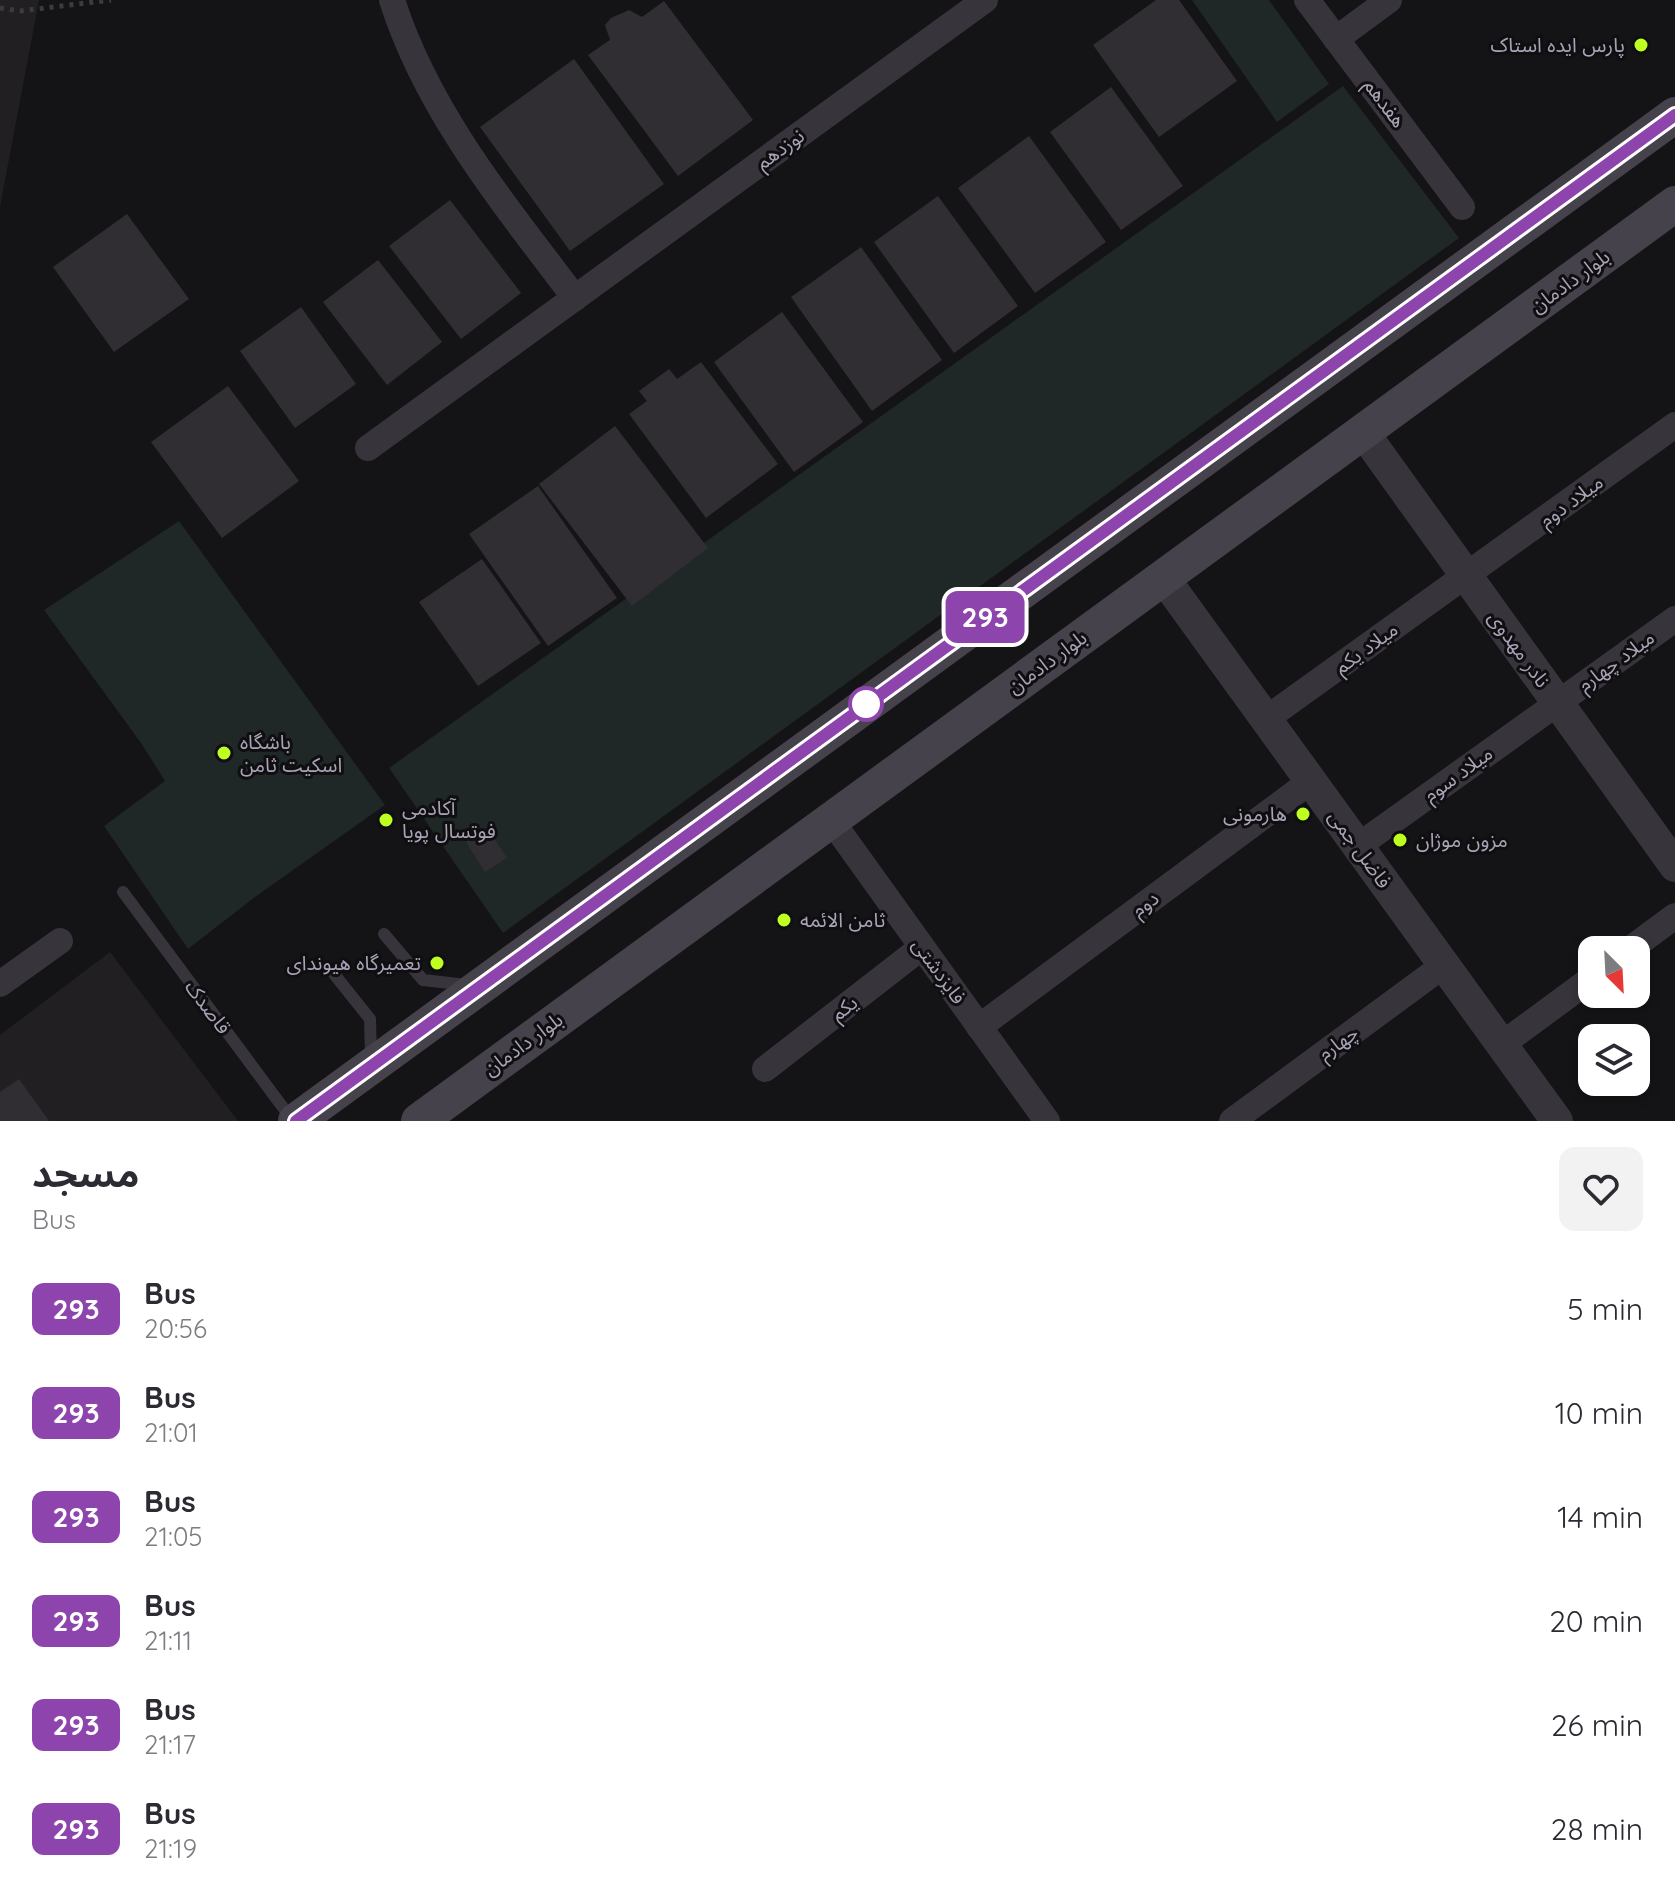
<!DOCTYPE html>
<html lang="en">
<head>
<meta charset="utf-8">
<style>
	:root { --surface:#fff; --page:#f2f2f3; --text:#2b2b33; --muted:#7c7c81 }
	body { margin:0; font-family:Quicksand,"Noto Sans Arabic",sans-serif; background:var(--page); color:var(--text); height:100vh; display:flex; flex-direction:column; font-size:30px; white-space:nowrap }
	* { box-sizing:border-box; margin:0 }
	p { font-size:26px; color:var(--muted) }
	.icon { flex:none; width:44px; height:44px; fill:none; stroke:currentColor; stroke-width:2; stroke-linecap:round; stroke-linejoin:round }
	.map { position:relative; height:1121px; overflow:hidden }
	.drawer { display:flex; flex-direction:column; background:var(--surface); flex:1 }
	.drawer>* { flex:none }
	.badge { padding:0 16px; border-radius:12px; font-size:28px; line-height:52px }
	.needle { width:52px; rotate:156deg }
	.controls { position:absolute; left:1578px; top:936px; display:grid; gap:16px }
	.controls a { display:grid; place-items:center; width:72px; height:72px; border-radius:16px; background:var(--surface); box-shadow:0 4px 12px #0003; font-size:40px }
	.map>.badge { position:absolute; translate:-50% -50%; box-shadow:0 0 0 4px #fff }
	.round { display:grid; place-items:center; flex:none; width:84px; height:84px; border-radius:16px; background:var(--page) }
	.summary { display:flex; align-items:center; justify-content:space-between; height:136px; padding:0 32px }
	h1 { font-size:38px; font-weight:700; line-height:60px }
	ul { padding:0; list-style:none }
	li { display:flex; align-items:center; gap:24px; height:104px; padding:0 32px }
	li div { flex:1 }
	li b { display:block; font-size:30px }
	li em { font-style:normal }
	li .badge { min-width:88px; font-weight:700; text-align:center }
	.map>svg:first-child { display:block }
</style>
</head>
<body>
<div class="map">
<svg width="1675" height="1121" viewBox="0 0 1675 1121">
	<rect width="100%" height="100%" fill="#141315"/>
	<!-- built -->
	<g fill="#211f22">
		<polygon points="0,0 39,0 0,207"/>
		<polygon points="110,952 238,1121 0,1121 0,1035"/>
	</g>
	<!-- green -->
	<g fill="#1f2826">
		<polygon points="1192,0 1269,0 1329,84 1277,122"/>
		<polygon points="1343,86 1459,238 503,933 389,768"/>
		<polygon points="179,521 385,805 255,897 188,949 104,826 165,781 141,743 44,610"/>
	</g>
	<!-- building -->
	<g fill="#302e32">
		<polygon points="1156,0 1179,0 1237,81 1159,137 1093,45"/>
		<polygon points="664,1 753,120 678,176 588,55 610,40 605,25 611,18 629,10 642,17"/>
		<polygon points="574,59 664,184 570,251 480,127"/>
		<polygon points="1111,87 1183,186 1121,230 1050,132"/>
		<polygon points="1029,136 1106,242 1035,293 958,188"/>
		<polygon points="938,196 1018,306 954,353 874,242"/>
		<polygon points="450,200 521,293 461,339 389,246"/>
		<polygon points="127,214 189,299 114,352 53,267"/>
		<polygon points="861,247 942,360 872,411 791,297"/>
		<polygon points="378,260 442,342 387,385 323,302"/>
		<polygon points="301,307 356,384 295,428 240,351"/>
		<polygon points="782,312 863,422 794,472 714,362"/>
		<polygon points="701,362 778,464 706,518 629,414 647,401 639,391 669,369 677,379"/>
		<polygon points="228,386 299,481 222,538 151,442"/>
		<polygon points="615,426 708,548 632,606 539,484"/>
		<polygon points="538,486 617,598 548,646 469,534"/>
		<polygon points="482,559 541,643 478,686 419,602"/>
		<polygon points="487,828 507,858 485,872 466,842"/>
		<polygon points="19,1079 49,1121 0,1121 0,1092"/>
	</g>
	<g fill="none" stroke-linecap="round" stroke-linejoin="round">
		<!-- path -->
		<polyline stroke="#3d3a42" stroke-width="5" stroke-dasharray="4 6" stroke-linecap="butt" points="0,8 20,11 111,0"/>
		<!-- service -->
		<g stroke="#37343b" stroke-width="12">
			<polyline points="123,892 293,1121"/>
			<polyline points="384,934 423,980 467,985"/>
			<polyline points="334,974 370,1019 371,1058"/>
		</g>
		<!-- minor -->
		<g stroke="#37343b" stroke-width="26">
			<path d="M392,0C428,113 505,205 575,298"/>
			<polyline points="1307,0 1462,207"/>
			<polyline points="1336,39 1389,0"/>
			<polyline points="368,448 985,0"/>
			<polyline points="1266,719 1675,425"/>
			<polyline points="831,820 1047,1121"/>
			<polyline points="1358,846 1675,619"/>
			<polyline points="1629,950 1675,916"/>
			<polyline points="0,984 60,941"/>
			<polyline points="979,1027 1311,781"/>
			<polyline points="1501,1045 1592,978"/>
			<polyline points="765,1069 922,947"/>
			<polyline points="1232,1121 1444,965"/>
		</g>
		<!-- tertiary -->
		<g stroke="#37343b" stroke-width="32">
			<polyline points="1363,432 1675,866"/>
			<polyline points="1163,577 1557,1121"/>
		</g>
		<!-- secondary -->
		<g stroke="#45424b" stroke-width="36">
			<polyline points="296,1121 1675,115"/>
			<polyline points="419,1121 1675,204"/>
		</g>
	</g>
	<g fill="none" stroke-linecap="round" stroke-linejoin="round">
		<defs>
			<polyline id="line" points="296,1121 1675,115"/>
		</defs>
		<!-- line casing -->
		<use href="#line" stroke="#fff" stroke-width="18"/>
		<!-- line -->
		<use href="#line" stroke="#8e44ad" stroke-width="12"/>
	</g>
	<!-- markers -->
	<g fill="#beff21" stroke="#0f0e10" stroke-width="3">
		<circle cx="1641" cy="45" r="8"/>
		<circle cx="224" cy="753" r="8"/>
		<circle cx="1303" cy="814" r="8"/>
		<circle cx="386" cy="820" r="8"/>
		<circle cx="1400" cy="840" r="8"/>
		<circle cx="784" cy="920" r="8"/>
		<circle cx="437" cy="963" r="8"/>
	</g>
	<circle fill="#fff" stroke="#8e44ad" stroke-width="4" cx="866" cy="704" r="16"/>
	<g text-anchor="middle" stroke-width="6" stroke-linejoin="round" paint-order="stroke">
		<!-- poi labels -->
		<g font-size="20" fill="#aaa3b7" stroke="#0f0e10" text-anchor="start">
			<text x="1625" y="52" text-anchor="end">پارس ایده استاک</text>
			<text x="240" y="749">باشگاه<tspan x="240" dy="23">اسکیت ثامن</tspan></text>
			<text x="402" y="815">آکادمی<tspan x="402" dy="23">فوتسال پویا</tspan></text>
			<text x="1287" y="821" text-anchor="end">هارمونی</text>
			<text x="1416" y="847">مزون موژان</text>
			<text x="800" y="927">ثامن الائمه</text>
			<text x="421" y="970" text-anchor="end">تعمیرگاه هیوندای</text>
		</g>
		<!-- street labels -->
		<g font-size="20" fill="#aaa3b7" stroke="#0f0e10">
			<text transform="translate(1385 103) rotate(53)" y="7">هفدهم</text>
			<text transform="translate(780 149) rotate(-36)" y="7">نوزدهم</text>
			<text transform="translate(1570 281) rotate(-36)" y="7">بلوار دادمان</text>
			<text transform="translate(1571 501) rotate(-36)" y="7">میلاد دوم</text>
			<text transform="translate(1366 648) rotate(-36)" y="7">میلاد یکم</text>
			<text transform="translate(1519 649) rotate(54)" y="7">نادر مهدوی</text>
			<text transform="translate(1616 661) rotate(-36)" y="7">میلاد چهارم</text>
			<text transform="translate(1047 662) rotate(-36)" y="7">بلوار دادمان</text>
			<text transform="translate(1458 774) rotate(-36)" y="7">میلاد سوم</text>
			<text transform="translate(1360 849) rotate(54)" y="7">فاضل جمی</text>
			<text transform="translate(1145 904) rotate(-37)" y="7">دوم</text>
			<text transform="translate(939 971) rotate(54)" y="7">فایزدشتی</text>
			<text transform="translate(208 1007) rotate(53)" y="7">قاصدک</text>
			<text transform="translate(844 1008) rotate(-38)" y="7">یکم</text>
			<text transform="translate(1338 1043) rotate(-36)" y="7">چهارم</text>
			<text transform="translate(523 1044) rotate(-36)" y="7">بلوار دادمان</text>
		</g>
	</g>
</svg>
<div class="controls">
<a><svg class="needle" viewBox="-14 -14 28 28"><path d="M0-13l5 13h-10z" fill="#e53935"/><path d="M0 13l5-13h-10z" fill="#7c7c81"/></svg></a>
<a><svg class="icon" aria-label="layers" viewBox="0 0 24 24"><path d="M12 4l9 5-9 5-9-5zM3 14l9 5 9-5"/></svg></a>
</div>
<b class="badge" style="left:985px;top:617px;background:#8e44ad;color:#fff">293</b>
</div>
<section class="drawer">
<div class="summary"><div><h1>مسجد</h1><p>Bus</p></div><a class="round"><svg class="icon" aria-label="heart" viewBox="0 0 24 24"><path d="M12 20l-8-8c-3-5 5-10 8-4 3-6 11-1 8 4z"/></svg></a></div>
<ul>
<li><span class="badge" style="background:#8e44ad;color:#fff">293</span><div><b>Bus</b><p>20:56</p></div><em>5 min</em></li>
<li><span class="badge" style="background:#8e44ad;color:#fff">293</span><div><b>Bus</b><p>21:01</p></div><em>10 min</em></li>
<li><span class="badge" style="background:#8e44ad;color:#fff">293</span><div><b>Bus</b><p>21:05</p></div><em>14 min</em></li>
<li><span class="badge" style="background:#8e44ad;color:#fff">293</span><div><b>Bus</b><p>21:11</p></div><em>20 min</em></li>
<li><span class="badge" style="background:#8e44ad;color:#fff">293</span><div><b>Bus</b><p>21:17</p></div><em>26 min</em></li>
<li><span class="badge" style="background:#8e44ad;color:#fff">293</span><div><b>Bus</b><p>21:19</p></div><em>28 min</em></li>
</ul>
</section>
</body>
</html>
